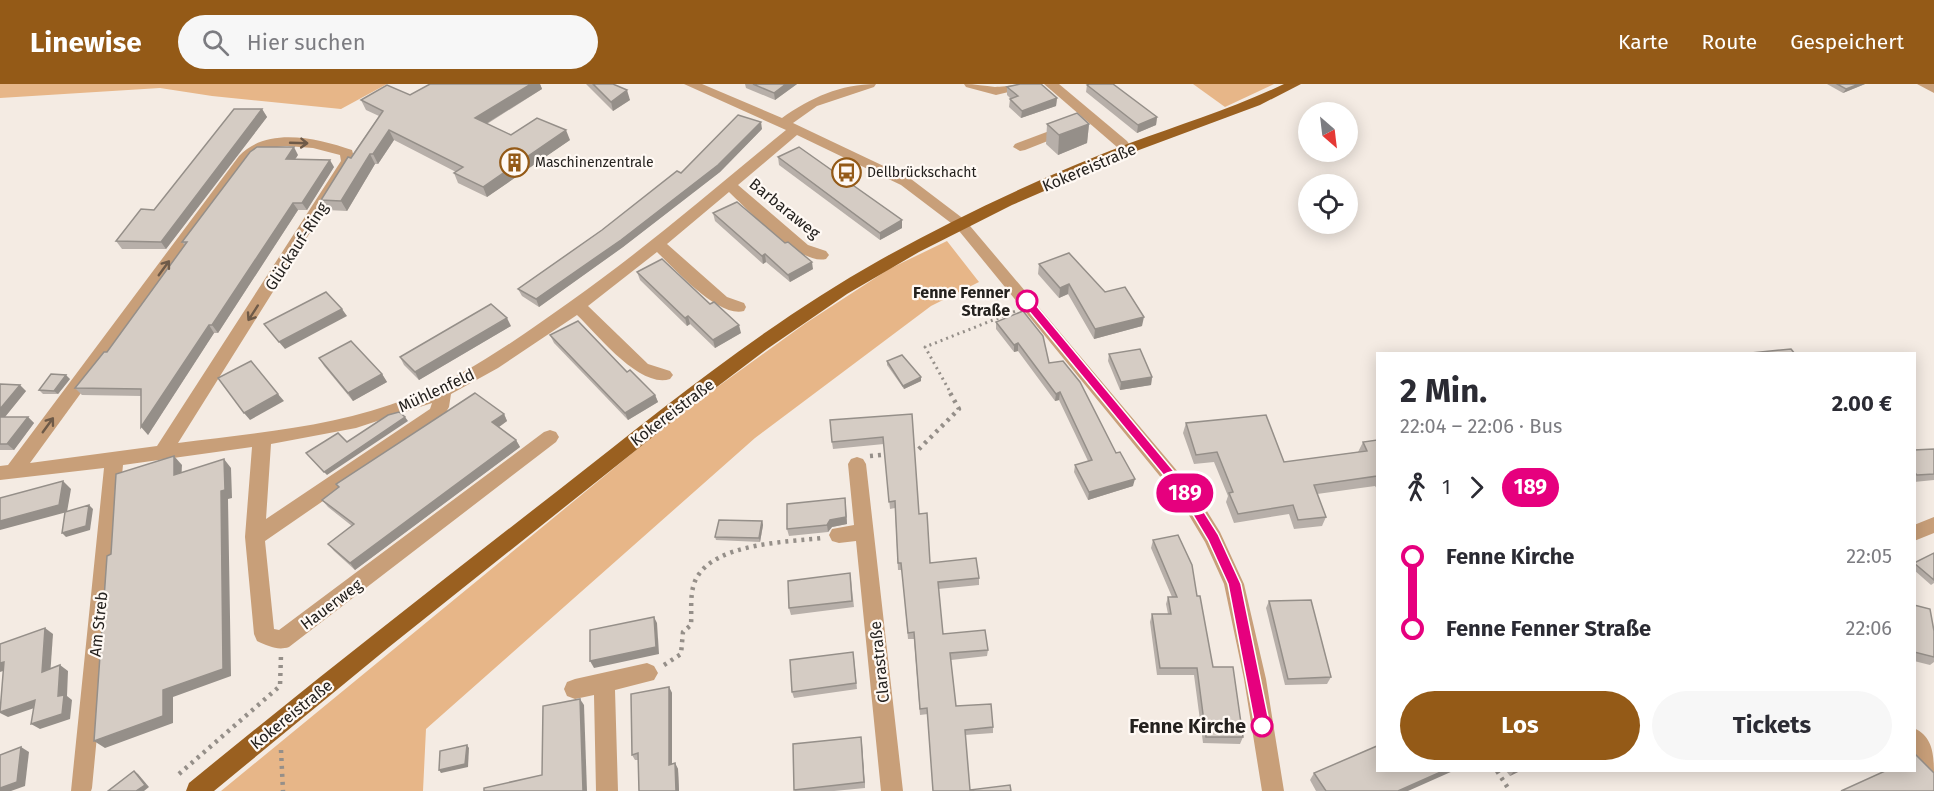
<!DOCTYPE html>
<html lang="de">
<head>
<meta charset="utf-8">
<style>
	:root { --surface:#fff; --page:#f7f7f7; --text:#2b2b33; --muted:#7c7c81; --accent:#945a17 }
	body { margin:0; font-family:"Fira Sans",sans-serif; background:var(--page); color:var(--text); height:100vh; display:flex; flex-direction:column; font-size:22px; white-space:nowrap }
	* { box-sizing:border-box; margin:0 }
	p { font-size:20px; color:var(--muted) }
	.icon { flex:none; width:33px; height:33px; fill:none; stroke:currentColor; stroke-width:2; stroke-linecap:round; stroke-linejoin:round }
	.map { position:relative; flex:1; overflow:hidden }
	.drawer { position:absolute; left:1376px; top:268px; width:540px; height:420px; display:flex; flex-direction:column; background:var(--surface); border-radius:0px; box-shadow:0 3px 15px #0003 }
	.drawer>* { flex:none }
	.badge { padding:0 12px; border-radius:20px; font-size:21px; line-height:39px }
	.needle { width:39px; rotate:152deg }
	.buttons { position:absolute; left:1298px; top:18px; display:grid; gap:12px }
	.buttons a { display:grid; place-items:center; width:60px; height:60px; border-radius:50%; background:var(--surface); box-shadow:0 3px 15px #0003; font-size:30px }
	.map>.badge { position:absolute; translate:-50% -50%; box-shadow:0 0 0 3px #fff }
	.legs { display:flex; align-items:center; gap:9px; height:66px; padding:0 24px; font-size:20px }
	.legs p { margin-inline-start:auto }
	.headline { display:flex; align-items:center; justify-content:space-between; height:102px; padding:0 24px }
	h1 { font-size:33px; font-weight:700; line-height:45px }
	.primary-button { display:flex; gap:12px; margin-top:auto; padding:12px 24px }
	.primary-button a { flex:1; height:69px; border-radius:36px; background:var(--accent); color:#fff; font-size:24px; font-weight:700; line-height:69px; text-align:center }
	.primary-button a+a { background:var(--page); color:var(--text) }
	ul { padding:0 24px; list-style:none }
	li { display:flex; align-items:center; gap:21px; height:72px; font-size:22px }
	li i { display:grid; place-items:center; width:9px; height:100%; margin:0 8px; background:currentColor }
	li i::after { content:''; width:15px; height:15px; margin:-8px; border:4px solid; border-radius:50%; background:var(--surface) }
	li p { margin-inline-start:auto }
	li:first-child i { background:linear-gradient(#0000 50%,currentColor 0) }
	li:last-child i { background:linear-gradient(currentColor 50%,#0000 0) }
	header { display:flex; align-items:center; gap:36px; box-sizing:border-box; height:84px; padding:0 30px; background:var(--accent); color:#fff }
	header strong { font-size:28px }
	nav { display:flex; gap:33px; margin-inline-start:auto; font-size:21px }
	.search { width:420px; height:54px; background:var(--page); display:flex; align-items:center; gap:15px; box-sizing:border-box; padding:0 21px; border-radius:33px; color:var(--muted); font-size:22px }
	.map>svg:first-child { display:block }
</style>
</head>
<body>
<header>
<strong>Linewise</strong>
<div class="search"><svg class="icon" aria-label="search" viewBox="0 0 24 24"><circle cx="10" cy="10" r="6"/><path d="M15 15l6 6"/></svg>Hier suchen</div>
<nav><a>Karte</a><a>Route</a><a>Gespeichert</a></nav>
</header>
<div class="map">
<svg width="1934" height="707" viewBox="0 0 1934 707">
	<rect width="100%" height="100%" fill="#f4ebe3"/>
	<!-- green -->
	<g fill="#e7b688">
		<polygon points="0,0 387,0 341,25 212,12 160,4 0,14"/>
		<polygon points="1193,0 1274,0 1225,23"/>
		<polygon points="947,157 979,198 931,222 755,354 426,645 423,707 221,707 680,330 806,239 889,185"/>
	</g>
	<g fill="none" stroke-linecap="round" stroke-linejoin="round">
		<!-- path-far1 -->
		<polyline stroke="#958f89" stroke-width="3" stroke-dasharray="2 4" stroke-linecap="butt" points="949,306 925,263 1016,227"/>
		<!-- path -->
		<g stroke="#958f89" stroke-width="4.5" stroke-dasharray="3 5" stroke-linecap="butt">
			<polyline points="912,368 916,368 959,325 948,305"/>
			<polyline points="870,372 890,370"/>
			<path d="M664,581L681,570L683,548L691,541C692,527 689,509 696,495C714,459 787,458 823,454"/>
			<polyline points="281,666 283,707"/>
			<polyline points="1497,687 1510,707"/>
			<polyline points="179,690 280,602 281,571"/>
		</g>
		<!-- minor -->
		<g fill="#c89f79" fill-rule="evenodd">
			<path d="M684,0H702L782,34C810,14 841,0 876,0L874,3L817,22L793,39L911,95L965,136L1195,408L1220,448L1244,500L1266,595L1284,707H1262L1244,595L1224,500L1205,458L1181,418L955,142L901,101L797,51L738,101L808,161L826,167L829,171L826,175C800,182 748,126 729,108L667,160L727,213L744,219L746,223L744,227C718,234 675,185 657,168L588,222L648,280L670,287L673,291L670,295C640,305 597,250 577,231L498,284L451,310L449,323L442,335L265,457L274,545L279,546L544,348L550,346L556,348L559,353L556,358L289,563C278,567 268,562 257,557L254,550L245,453L252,363L123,381L92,704L91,707H71L104,384L0,396V382L8,381L239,72C267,42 317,54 352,66L355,77L178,359C255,349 336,343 409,314C468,291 520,253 571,217C646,164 715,104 786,46ZM287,62L313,64L340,71L341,77L157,362L30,379L249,78C260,66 270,63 287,62ZM432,319L430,325L266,435L271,360L356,344Z"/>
			<path d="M964,0C975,0 985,2 995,3C1003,3 1020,0 1031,0L1029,3L996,11L966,3Z"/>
			<polygon points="1044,0 1059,0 1127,57 1129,60 1127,63 1117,63"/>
			<polygon points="1917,0 1934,0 1934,9"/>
			<polygon points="1068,40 1075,44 1073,47 1025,66 1020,67 1013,63 1015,60"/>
			<polygon points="857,373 863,375 866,380 903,707 881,707 856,457 839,459 832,457 829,451 832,445 854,441 848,380 851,375"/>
			<polygon points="1934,433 1934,449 1914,457 1914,441"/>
			<polygon points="647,579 654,582 658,589 654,596 615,606 618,707 596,707 594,611 575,615 567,612 564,605 567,598 575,595"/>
			<path d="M1914,644C1934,653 1934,673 1934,693C1912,684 1914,664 1914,644Z"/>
		</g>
		<!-- major -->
		<path fill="#9a6020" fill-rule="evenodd" d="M1284,0H1301L1260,21L1139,66L1012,121L919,168L847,210L767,265L689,324L389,563L214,707H186L189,699C311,599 435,502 560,405C663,324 766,240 880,176C960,131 1045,92 1130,59C1182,40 1234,24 1284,0Z"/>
	</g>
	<!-- wall -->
	<g fill="#b7afa9">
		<polygon points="430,0 540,0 542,5 487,40 511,51 570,56 487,113 458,99 454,89 456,88 394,56 378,80 375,80 347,127 327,126 321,116 379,32 366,26 361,16 410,11"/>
		<polygon points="586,0 613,0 630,16 613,27"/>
		<polygon points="745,0 797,0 775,16 746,4"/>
		<polygon points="1827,0 1865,0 1843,9"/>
		<polygon points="1087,1 1157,33 1156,41 1137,49 1086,8"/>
		<polygon points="1007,3 1057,14 1056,22 1021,34 1009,23 1010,15 1011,15 1007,11"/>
		<polygon points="262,25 267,33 166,165 122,165 116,157 154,126"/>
		<polygon points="1047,40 1089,40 1087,59 1058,71 1046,60"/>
		<polygon points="762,45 720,88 623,163 539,223 522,212 518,205 602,146 681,89"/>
		<polygon points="298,71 295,75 334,83 307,126 298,126 218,249 214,249 148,351 141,312 82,311 75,304 107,268 185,162 182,158"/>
		<polygon points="778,73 902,136 902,144 880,156 779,81"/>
		<polygon points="713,129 813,185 790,198 766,178 763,180 715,137"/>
		<polygon points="1039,180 1105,208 1142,242 1094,255 1068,210 1059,214 1038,190"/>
		<polygon points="637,188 710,220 741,249 715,264 690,240 687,242 640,196"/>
		<polygon points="996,238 1049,279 1116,369 1133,402 1088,416 1074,388 1075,381 1088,377 1059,316 1055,317 1018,267 1014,268 996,245"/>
		<polygon points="511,242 419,296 404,281 400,273 448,246"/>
		<polygon points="550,251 655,311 658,318 628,336 554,259"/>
		<polygon points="1109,270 1152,293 1151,301 1120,306 1108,277"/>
		<polygon points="319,274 382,290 387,298 353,317 324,282"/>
		<polygon points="887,277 921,297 904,305 887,281"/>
		<polygon points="70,295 58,310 43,310 39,306"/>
		<polygon points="0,300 26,307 5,333 28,333 34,339 14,366 0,366"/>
		<polygon points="504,330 507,337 499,343 516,356 520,363 355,486 334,467 328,460 352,442 328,423 322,416"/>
		<polygon points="912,330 919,430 930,479 979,494 979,501 938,505 943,550 988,566 987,572 951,576 956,622 993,643 993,649 965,651 970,706 1011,707 933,707 928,630 920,631 914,555 908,555 902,486 898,486 895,424 890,425 884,360 833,365 832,358"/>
		<polygon points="1186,339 1284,378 1358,368 1363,358 1377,356 1377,405 1375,402 1317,410 1326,433 1322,442 1294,445 1289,430 1234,439 1226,418 1228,412 1214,378 1194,380 1183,349"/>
		<polygon points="1934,365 1934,396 1914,398 1914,366"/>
		<polygon points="846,421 847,440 832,443 828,448 789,452 787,445"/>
		<polygon points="762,437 763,441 760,458 716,456 715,453"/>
		<polygon points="1153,456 1197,512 1213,583 1243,653 1240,660 1203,659 1194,591 1157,591 1150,538 1152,530 1168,530 1166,520 1168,513 1172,513 1151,464"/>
		<polygon points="1934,469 1934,499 1931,501 1914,486 1914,479"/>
		<polygon points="851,496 854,523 791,531 789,524"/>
		<polygon points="1269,517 1331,593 1327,600 1285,601 1266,524"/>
		<polygon points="1914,521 1934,547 1934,578 1930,581 1914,577"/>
		<polygon points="854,574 857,605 794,614 792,608"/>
		<polygon points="669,603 672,609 672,680 675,679 678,685 679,707 639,707 638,676 635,676 632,671"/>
		<polygon points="861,653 865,704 834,707 795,707 794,706"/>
		<polygon points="1506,687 1520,687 1510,692"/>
		<polygon points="1314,689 1408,707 1316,707 1310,696"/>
	</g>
	<!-- shaded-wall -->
	<g fill="#958f89">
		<polygon points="531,0 540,0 542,5 479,44 475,34"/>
		<polygon points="786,0 797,0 775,16 774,9"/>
		<polygon points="1859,0 1865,0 1843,9 1846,5"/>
		<polygon points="627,6 630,16 613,27 611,18"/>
		<polygon points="1057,14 1056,22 1021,34 1022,27"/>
		<polygon points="262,25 267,33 166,165 161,158"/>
		<polygon points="1157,33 1156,41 1137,49 1138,41"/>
		<polygon points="761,38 762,45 720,88 623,163 539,223 536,215"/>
		<polygon points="1089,40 1087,59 1058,71 1059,51"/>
		<polygon points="389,46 394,56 378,80 373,70"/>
		<polygon points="566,46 570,56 487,113 483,103"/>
		<polygon points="294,63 298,71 290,83 286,75"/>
		<polygon points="370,70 375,80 347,127 341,117"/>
		<polygon points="330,76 334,83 307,126 302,119"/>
		<polygon points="293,119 298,126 218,249 212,241"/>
		<polygon points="902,136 902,144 880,156 880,149"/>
		<polygon points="765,170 766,178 763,180 762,172"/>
		<polygon points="812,178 813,185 790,198 788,191"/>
		<polygon points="1069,200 1068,210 1059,214 1060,204"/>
		<polygon points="342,225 347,232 285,265 279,258"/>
		<polygon points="688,232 690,240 687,242 685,234"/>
		<polygon points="1144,233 1142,242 1094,255 1095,245"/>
		<polygon points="507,234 511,242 419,296 415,288"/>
		<polygon points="209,241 214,249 148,351 141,343"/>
		<polygon points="739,241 741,249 715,264 713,256"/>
		<polygon points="1018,259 1018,267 1014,268 1014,261"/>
		<polygon points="382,290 387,298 353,317 348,309"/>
		<polygon points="66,291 70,295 58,310 54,307"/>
		<polygon points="921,293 921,297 904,305 903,302"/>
		<polygon points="1152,293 1151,301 1120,306 1121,298"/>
		<polygon points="20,301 26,307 0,339 0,325"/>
		<polygon points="1060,308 1059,316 1055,317 1056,310"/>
		<polygon points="278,310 284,317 250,336 244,329"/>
		<polygon points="655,311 658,318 628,336 625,329"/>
		<polygon points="504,330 507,337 496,345 492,338"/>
		<polygon points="28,333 34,339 14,366 7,360"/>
		<polygon points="405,333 408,337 327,391 324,388"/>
		<polygon points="516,356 520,363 355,486 350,479"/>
		<polygon points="174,372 182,381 181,399 174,391"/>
		<polygon points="224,375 231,384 232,414 228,415 231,592 173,613 173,639 105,664 94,657 163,606"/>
		<polygon points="1135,395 1133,402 1088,416 1089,408"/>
		<polygon points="63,397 71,405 67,428 0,446 0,437"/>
		<polygon points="845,414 847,440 832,443 828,448 827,441"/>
		<polygon points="89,421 93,425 90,446 66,453 62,449"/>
		<polygon points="762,437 763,441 760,458 759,454"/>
		<polygon points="654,533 657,539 659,570 594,584 590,577"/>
		<polygon points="45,544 53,550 50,593 42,588"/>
		<polygon points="4,578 12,584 0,588 0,579"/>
		<polygon points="60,581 68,587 67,612 72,616 70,635 40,645 31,640 58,612"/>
		<polygon points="669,603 672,609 672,686 669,681"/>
		<polygon points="580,615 584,621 587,707 583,707"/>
		<polygon points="35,616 43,621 8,633 0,629 0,628"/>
		<polygon points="861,653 862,659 865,704 864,698"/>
		<polygon points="467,661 469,664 468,683 441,689 439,686"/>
		<polygon points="21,663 29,668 25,702 11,707 0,707 0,704"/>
		<polygon points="675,679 678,685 679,707 676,707"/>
		<polygon points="134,687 138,690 149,703 144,707 136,707"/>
		<polygon points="1443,687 1453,687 1408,707 1398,707"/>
		<polygon points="1514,687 1520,687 1510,692"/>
	</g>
	<!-- building -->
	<g fill="#d5ccc4" stroke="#958f89" stroke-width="1.5">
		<polygon points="430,0 531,0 475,34 511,51 537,34 566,46 483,103 454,89 463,83 389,46 373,70 370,70 341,117 321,116 348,73 351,74 383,27 361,16 387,1 410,11"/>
		<polygon points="593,0 613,0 627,6 611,18"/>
		<polygon points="753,0 786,0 774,9"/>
		<polygon points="1020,0 1041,0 1057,14 1022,27 1010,15 1018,12 1007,3"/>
		<polygon points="1089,0 1113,0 1157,33 1138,41 1087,1"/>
		<polygon points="1837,0 1859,0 1846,5"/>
		<polygon points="234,25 262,25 161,158 116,157 141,125 154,126"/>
		<polygon points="1077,29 1089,40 1059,51 1047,40"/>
		<polygon points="738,31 761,38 718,81 621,156 536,215 518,205 602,146 677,87 681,89"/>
		<polygon points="257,63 294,63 286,75 330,76 302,119 293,119 212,241 209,241 141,343 141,305 75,304 104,268 107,268 187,158 182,158 250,68"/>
		<polygon points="799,63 902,136 880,149 778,73"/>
		<polygon points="737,118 785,159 788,158 812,178 788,191 765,170 762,172 713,129"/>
		<polygon points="1069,169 1105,208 1125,203 1144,233 1095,245 1069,200 1060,204 1039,180"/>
		<polygon points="662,175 710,220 714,218 739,241 713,256 688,232 685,234 637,188"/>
		<polygon points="326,208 342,225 279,258 264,240"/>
		<polygon points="491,220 507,234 415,288 400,273"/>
		<polygon points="1023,227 1043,252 1049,279 1063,277 1080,298 1116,369 1120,368 1135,395 1089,408 1075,381 1092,376 1060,308 1056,310 1018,259 1014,261 996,238"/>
		<polygon points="578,237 627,288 630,286 655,311 625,329 550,251"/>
		<polygon points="351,257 382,290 348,309 319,274"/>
		<polygon points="1140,265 1152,293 1121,298 1109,270"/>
		<polygon points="1791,265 1795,270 1741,270"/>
		<polygon points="902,271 921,293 903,302 887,277"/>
		<polygon points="251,277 278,310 244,329 218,294"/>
		<polygon points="51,290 66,291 54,307 39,306"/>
		<polygon points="0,300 20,301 0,325"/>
		<polygon points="475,309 504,330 492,338 516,356 350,479 328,460 354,440 322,416 339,403 336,400"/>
		<polygon points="399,328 405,333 324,388 306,369 338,349 347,358 388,331"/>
		<polygon points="912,330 919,430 927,429 930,479 976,474 979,494 938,498 943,550 985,546 988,566 950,569 956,622 991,620 993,643 965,646 970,706 1010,701 1011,707 933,707 927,624 920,625 914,548 908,549 901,479 898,479 895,417 889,418 883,353 832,358 830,336"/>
		<polygon points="1266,331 1284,378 1367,367 1363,358 1377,356 1377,392 1314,401 1326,433 1298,436 1293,421 1238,430 1229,409 1233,408 1217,368 1196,371 1186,339"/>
		<polygon points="0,333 28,333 7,360 0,360"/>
		<polygon points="1934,365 1934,390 1917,391 1914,388 1914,366"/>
		<polygon points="174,372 174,391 224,375 225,406 221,407 223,585 163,606 163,632 94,657 107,472 111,470 116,390"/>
		<polygon points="63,397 59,421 0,437 0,414"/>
		<polygon points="845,414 846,433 830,436 827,441 787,445 787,420"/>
		<polygon points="89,421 86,442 62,449 65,428"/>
		<polygon points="719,436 762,437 759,454 715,453"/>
		<polygon points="1178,451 1192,481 1197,512 1200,512 1213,583 1233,583 1243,653 1206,653 1197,584 1160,584 1152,530 1171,530 1168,513 1177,513 1153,456"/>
		<polygon points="1934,469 1934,496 1914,479"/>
		<polygon points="850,489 852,517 789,524 788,497"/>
		<polygon points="1311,516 1331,593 1288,595 1269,517"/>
		<polygon points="1914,521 1930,525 1934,547 1934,573 1914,568"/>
		<polygon points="654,533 656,563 590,577 590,546"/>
		<polygon points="45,544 42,588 60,581 58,612 64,611 62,630 31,640 35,616 0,628 4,578 0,579 0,560"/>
		<polygon points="853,568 856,599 792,608 790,576"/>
		<polygon points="669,603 669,681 675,679 676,707 639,707 638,669 632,671 631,610"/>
		<polygon points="580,615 583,707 484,707 484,704 542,691 543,622"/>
		<polygon points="861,653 864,698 794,706 793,660"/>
		<polygon points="467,661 465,680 439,686 440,667"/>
		<polygon points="1377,662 1377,687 1443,687 1398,707 1326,707 1314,689"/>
		<polygon points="21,663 17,698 0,704 0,671"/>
		<polygon points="1914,669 1934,689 1934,707 1841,707 1885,687 1914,687"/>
		<polygon points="134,687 145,701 136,707 108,707"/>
	</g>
	<!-- one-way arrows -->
	<defs><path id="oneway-shaft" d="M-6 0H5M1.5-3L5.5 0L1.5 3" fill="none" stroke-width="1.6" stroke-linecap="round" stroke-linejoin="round" transform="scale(1.5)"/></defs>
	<g stroke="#6e5a48">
		<use href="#oneway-shaft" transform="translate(299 59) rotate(2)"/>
		<use href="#oneway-shaft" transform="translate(164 184) rotate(-54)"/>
		<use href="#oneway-shaft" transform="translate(253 229) rotate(123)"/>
		<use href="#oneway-shaft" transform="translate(48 341) rotate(-54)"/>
	</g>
	<!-- line-1 -->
	<polygon fill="#e6007e" stroke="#fff" stroke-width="1.5" points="1027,213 1030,214 1192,409 1218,450 1241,500 1270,642 1267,647 1262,649 1257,647 1255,642 1228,500 1208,456 1184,416 1023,220 1023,214"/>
	<!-- icons -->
	<defs>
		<symbol id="building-ring" viewBox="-11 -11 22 22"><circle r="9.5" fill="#fff9f4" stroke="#945a17" stroke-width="1.5"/><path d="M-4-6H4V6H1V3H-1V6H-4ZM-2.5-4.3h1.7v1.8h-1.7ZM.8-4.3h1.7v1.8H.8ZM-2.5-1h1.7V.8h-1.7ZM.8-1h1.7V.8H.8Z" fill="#945a17"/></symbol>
		<symbol id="bus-ring" viewBox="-11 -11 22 22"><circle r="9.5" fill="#fff9f4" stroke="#945a17" stroke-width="1.5"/><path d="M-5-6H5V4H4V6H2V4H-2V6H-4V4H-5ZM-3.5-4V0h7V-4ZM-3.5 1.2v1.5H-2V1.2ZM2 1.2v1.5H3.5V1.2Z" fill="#945a17"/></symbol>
	</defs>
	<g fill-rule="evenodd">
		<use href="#building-ring" x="498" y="62" width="33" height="33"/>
		<use href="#bus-ring" x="830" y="72" width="33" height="33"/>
	</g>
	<!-- markers -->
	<g fill="#fff" stroke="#e6007e" stroke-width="3">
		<circle cx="1027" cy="217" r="10"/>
		<circle cx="1262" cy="642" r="10"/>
	</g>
	<g text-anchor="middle" stroke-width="4.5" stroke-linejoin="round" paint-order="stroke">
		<!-- far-poi labels -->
		<g font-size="14" fill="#25221f" stroke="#fff9f4" text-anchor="start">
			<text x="535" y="83">Maschinenzentrale</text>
			<text x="867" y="93">Dellbrückschacht</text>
		</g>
		<!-- street labels -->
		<g font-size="16" fill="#25221f" stroke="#fff9f4">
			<text transform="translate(1089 83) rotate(-23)" y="6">Kokereistraße</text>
			<text transform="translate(785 124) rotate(39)" y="6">Barbaraweg</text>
			<text transform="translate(296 162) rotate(-57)" y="6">Glückauf-Ring</text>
			<text transform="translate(436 306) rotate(-25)" y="6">Mühlenfeld</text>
			<text transform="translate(672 328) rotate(-37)" y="6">Kokereistraße</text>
			<text transform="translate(331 520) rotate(-37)" y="6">Hauerweg</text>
			<text transform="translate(98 540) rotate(-84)" y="6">Am Streb</text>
			<text transform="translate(879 578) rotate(-96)" y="6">Clarastraße</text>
			<text transform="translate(291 630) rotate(-39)" y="6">Kokereistraße</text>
		</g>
		<!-- stop labels -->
		<g font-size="16" font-weight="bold" fill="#25221f" stroke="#fff9f4" text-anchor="end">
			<text x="1010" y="214">Fenne Fenner<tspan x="1010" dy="18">Straße</tspan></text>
		</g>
		<!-- near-stop labels -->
		<g font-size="20" font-weight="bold" fill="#25221f" stroke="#fff9f4" text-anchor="end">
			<text x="1246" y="649">Fenne Kirche</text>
		</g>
	</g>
</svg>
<div class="buttons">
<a><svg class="needle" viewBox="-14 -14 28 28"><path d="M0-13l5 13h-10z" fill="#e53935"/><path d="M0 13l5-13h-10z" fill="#7c7c81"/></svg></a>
<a><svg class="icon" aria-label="locate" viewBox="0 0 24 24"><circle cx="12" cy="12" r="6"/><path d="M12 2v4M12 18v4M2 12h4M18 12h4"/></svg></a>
</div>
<b class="badge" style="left:1185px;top:409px;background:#e6007e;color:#fff">189</b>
<section class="drawer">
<div class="headline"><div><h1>2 Min.</h1><p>22:04 – 22:06 · Bus</p></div><b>2.00 €</b></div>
<div class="legs"><svg class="icon" aria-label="walk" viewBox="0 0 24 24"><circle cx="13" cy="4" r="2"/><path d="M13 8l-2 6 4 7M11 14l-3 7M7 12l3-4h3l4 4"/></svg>1<svg class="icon" aria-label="forward" viewBox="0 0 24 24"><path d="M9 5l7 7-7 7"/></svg><b class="badge" style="background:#e6007e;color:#fff">189</b></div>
<ul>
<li><i style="color:#e6007e"></i><b>Fenne Kirche</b><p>22:05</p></li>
<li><i style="color:#e6007e"></i><b>Fenne Fenner Straße</b><p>22:06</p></li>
</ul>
<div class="primary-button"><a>Los</a><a>Tickets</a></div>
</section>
</div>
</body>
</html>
